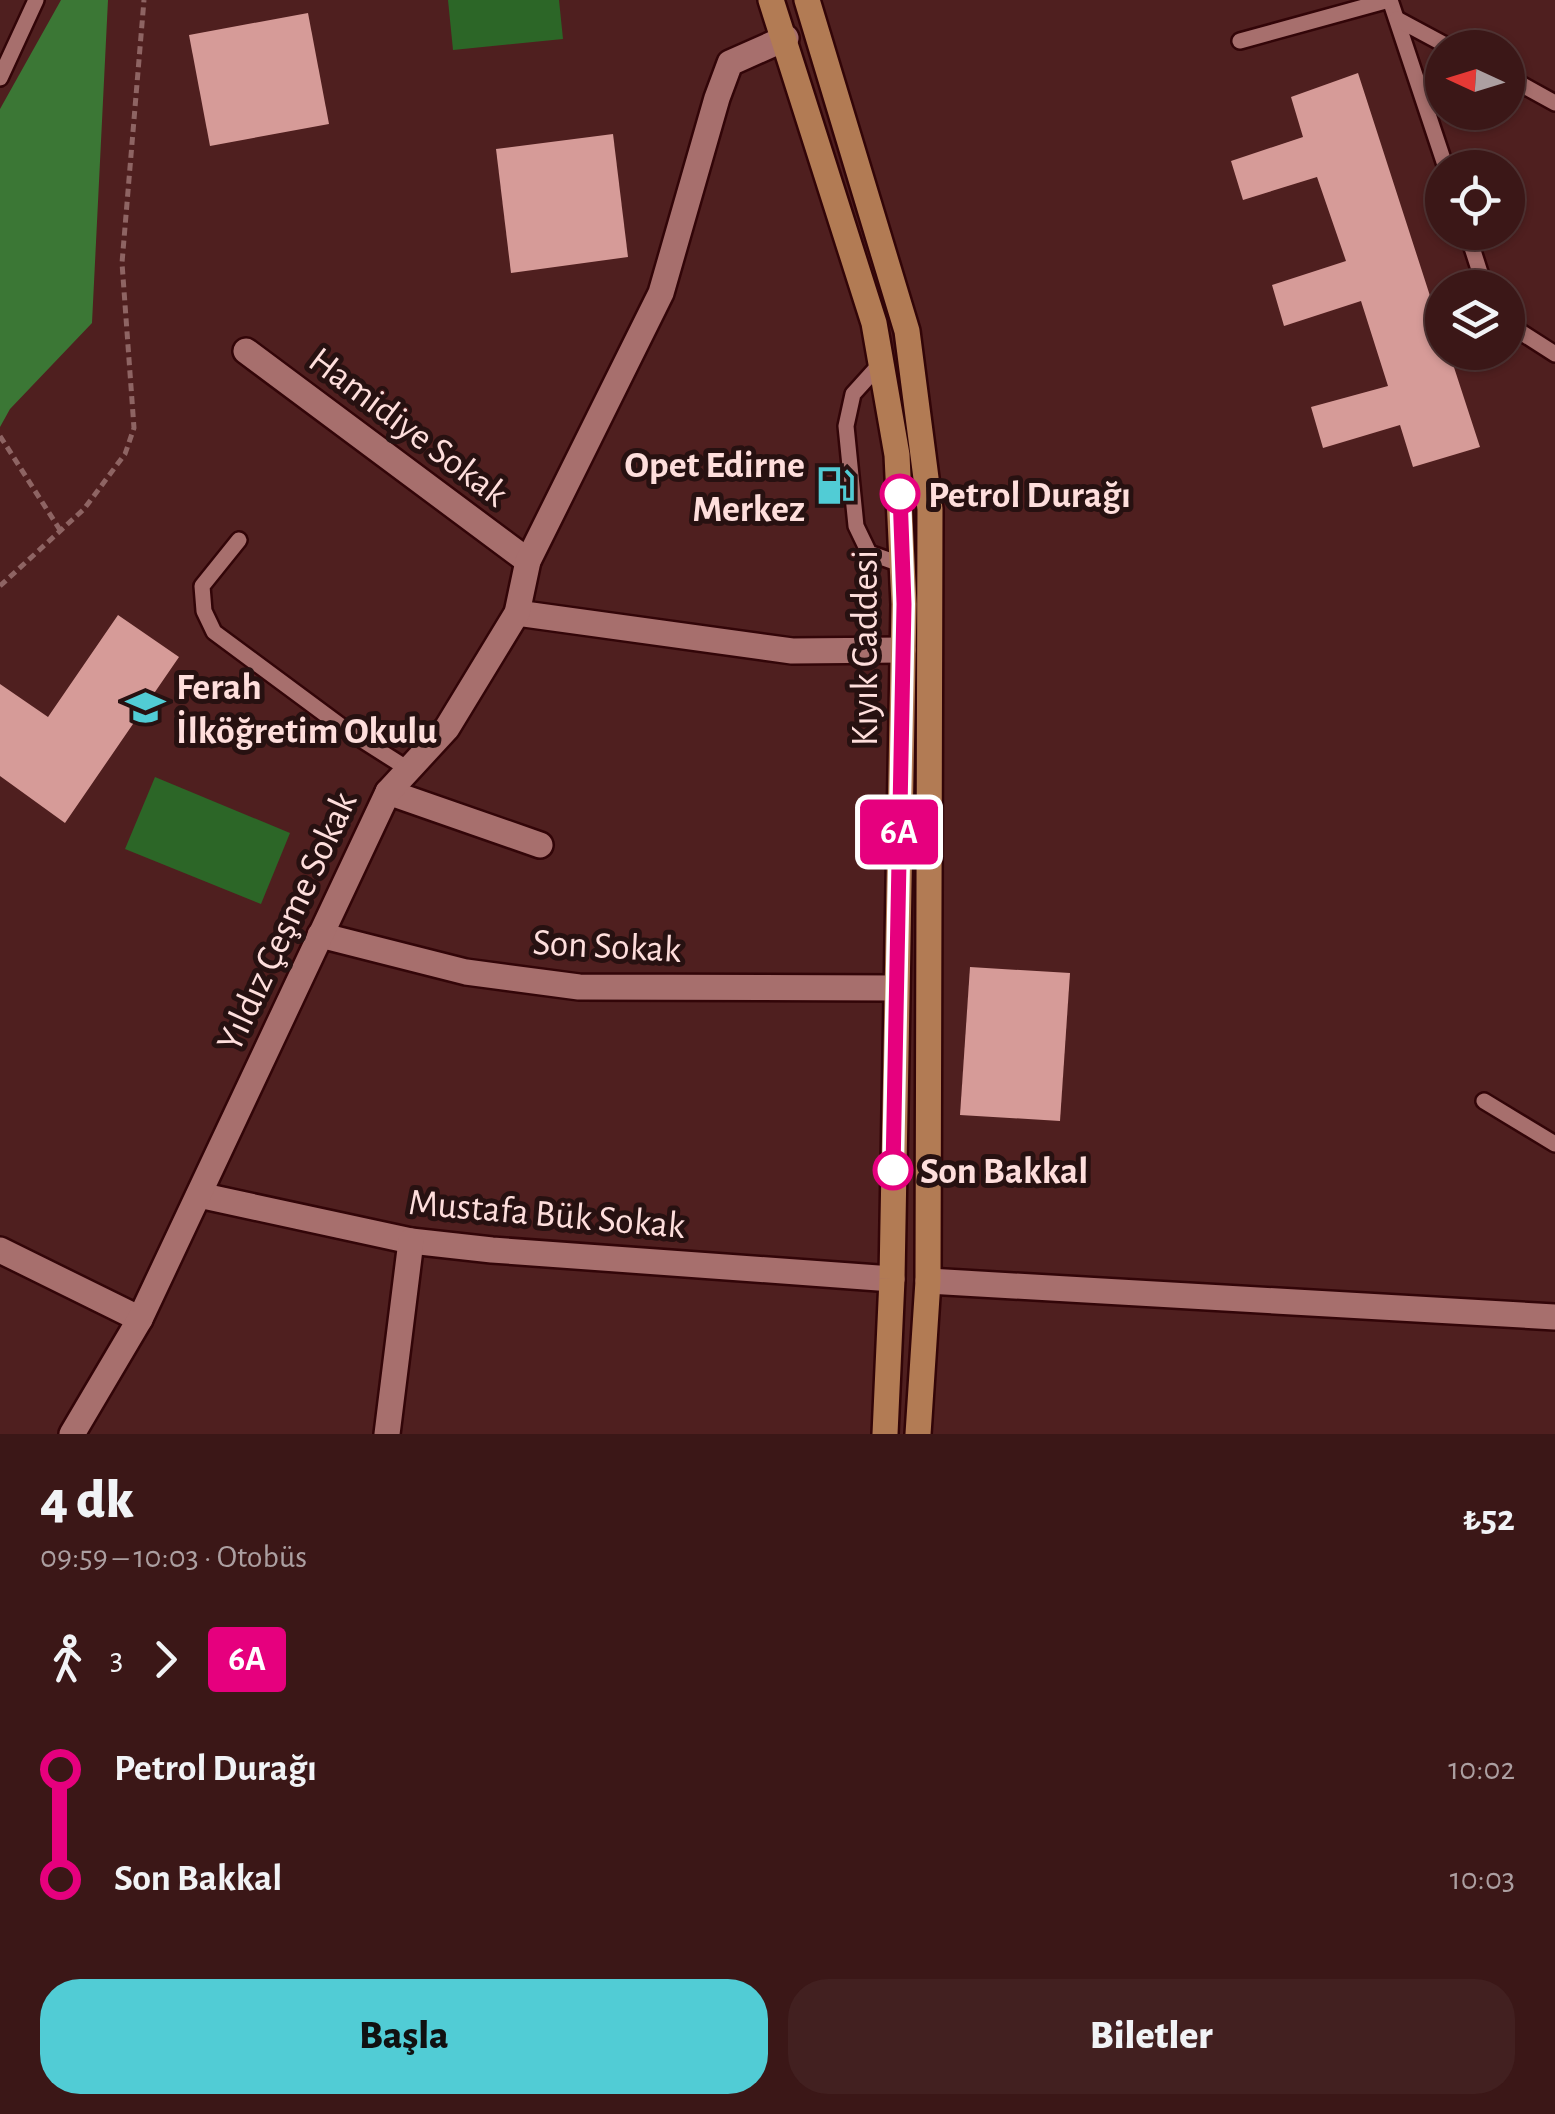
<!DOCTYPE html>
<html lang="tr">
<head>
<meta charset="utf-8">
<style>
	:root { --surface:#3b1717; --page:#422020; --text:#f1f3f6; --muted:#ac9fa1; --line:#543636; --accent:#51ccd5 }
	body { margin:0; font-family:"Alegreya Sans",sans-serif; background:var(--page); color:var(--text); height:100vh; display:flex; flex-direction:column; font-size:38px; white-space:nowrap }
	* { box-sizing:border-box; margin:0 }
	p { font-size:32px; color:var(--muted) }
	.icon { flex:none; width:55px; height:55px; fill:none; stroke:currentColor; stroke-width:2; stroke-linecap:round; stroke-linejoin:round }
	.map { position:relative; height:1434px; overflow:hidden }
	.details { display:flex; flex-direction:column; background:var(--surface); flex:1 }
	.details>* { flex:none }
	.badge { padding:0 20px; border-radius:8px; font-size:35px; line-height:65px }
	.needle { width:65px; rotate:274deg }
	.fabs { position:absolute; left:1425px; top:30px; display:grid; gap:20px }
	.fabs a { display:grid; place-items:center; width:100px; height:100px; border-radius:50%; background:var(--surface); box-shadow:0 2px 8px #0004,0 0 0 2px var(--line); font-size:50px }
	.map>.badge { position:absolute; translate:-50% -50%; box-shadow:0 0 0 5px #fff }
	.legs { display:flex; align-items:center; gap:15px; height:110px; padding:0 40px; font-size:32px }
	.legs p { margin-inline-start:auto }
	.overview { display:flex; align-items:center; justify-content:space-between; height:170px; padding:0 40px }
	h1 { font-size:55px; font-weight:800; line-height:75px }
	.button { display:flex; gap:20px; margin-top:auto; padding:20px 40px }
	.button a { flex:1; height:115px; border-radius:40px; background:var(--accent); color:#111; font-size:40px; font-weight:800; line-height:115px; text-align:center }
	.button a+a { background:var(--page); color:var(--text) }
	ul { padding:0 40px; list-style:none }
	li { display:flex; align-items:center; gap:35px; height:110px; font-size:38px }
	li i { display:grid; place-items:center; width:15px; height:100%; margin:0 12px; background:currentColor }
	li i::after { content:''; width:25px; height:25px; margin:-12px; border:8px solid; border-radius:50%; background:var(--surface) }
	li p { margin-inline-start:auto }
	li:first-child i { background:linear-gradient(#0000 50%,currentColor 0) }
	li:last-child i { background:linear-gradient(currentColor 50%,#0000 0) }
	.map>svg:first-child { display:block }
</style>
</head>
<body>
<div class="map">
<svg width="1555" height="1434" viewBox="0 0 1555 1434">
	<rect width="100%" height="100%" fill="#4f1f1f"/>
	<!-- green -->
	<g fill="#2c6627">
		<polygon points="448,0 559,0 563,39 453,50"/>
		<polygon points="155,777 290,833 261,904 125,849"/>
	</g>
	<!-- forest -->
	<polygon fill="#3b7735" points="61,0 108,0 92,323 10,409 0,427 0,109"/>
	<!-- building -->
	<g fill="#d69b98">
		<polygon points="308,13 329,124 210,146 189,35"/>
		<polygon points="1358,73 1442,333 1442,352 1449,352 1480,447 1413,467 1400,425 1323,448 1311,407 1388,386 1361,301 1284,326 1272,285 1346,261 1317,177 1243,200 1231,161 1303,137 1291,97"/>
		<polygon points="613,134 628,257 511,273 496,149"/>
		<polygon points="118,615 179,657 65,823 0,776 0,684 48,717"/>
		<polygon points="970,967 1070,973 1060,1121 960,1115"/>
	</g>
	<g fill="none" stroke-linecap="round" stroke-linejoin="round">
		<defs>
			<g id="lane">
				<polyline points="1390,0 1446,168"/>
				<polyline points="1397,19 1451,48"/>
				<polyline points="1240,41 1389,0"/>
				<polyline points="1508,77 1555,103"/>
				<polyline points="0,78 36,0"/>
				<polyline points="1467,232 1485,288"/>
				<polyline points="1508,324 1555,354"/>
				<polyline points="881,363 853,394 846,426 856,526 869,553 903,565"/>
				<polyline points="239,540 202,586 204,611 214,632 345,729 408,769"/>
				<polyline points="1484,1101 1555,1144"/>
			</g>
			<g id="street">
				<polyline points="246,351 528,561"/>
				<polyline points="517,613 792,651 903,650"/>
				<polyline points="388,792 540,845"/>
				<polyline points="320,935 466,972 579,987 896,988"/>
				<polyline points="199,1195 411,1241 492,1250 892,1279"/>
				<polyline points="0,1250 140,1319"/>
				<polyline points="928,1281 1555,1317"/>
				<polyline points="72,1434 140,1319 388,792 447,728 517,613 528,561 661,293 717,98 730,63 786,38"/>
				<polyline points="387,1434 411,1241"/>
			</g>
			<g id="secondary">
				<polyline points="771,0 874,323 897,455 904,604 892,1279 885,1434"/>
				<polyline points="807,0 907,331 930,509 928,1281 918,1434"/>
			</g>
		</defs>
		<!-- lane casing -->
		<use href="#lane" stroke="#320508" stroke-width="20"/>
		<!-- street casing -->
		<use href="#street" stroke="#320508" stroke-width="30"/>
		<!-- secondary casing -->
		<use href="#secondary" stroke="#320508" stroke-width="30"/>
		<!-- path -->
		<g stroke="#8e6463" stroke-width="5" stroke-dasharray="8 5" stroke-linecap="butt">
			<polyline points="0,436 60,530"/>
			<polyline points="0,586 84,509 125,454 134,428 122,263 144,0"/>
		</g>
		<!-- lane -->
		<use href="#lane" stroke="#a76f6d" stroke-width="15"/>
		<!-- street -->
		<use href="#street" stroke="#a76f6d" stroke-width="25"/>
		<!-- secondary -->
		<use href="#secondary" stroke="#b27b54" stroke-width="25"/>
	</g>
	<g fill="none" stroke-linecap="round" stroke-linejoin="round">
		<defs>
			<polyline id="line-1" points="893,1170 904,604 900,494"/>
		</defs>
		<!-- line-1 casing -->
		<use href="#line-1" stroke="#fff" stroke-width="22"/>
		<!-- line-1 -->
		<use href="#line-1" stroke="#e6007e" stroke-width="15"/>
	</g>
	<!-- icons -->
	<defs>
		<symbol id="fuel-bare" viewBox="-9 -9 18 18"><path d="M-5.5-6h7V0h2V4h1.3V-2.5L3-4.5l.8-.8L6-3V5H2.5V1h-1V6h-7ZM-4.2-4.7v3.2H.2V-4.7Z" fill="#51ccd5" stroke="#271111" stroke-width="2.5" paint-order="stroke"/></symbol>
		<symbol id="school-bare" viewBox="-9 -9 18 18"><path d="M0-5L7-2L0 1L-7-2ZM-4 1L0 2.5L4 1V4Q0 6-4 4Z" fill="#51ccd5" stroke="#271111" stroke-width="2.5" paint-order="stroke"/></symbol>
	</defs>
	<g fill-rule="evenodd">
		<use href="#fuel-bare" x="808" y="458" width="55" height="55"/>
		<use href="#school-bare" x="118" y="680" width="55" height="55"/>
	</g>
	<!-- markers -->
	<g fill="#fff" stroke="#e6007e" stroke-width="5">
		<circle cx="900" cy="494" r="18"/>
		<circle cx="893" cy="1170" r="18"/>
	</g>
	<g text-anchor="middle" stroke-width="10" stroke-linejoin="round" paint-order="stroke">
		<!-- street labels -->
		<g font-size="38" fill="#fededc" stroke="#271111">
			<text transform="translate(409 426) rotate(37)" y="13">Hamidiye Sokak</text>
			<text transform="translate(864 648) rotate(-90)" y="13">Kıyık Caddesi</text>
			<text transform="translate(286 921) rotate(-65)" y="13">Yıldız Çeşme Sokak</text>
			<text transform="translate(607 945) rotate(3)" y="13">Son Sokak</text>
			<text transform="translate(547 1213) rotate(5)" y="13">Mustafa Bük Sokak</text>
		</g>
		<!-- poi labels -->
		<g font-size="38" font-weight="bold" fill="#fededc" stroke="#271111" text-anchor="end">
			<text x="805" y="477">Opet Edirne<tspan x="805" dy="44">Merkez</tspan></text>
			<text x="176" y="699" text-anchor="start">Ferah<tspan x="176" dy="44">İlköğretim Okulu</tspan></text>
		</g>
		<!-- stop labels -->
		<g font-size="38" font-weight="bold" fill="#fededc" stroke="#271111" text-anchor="start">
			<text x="928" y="507">Petrol Durağı</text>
			<text x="920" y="1183">Son Bakkal</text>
		</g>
	</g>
</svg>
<div class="fabs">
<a><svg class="needle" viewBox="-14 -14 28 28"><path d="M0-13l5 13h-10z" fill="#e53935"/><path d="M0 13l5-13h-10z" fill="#ac9fa1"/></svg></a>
<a><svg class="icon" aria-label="locate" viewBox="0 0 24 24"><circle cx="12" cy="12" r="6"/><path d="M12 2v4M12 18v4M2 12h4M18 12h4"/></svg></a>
<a><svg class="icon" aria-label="layers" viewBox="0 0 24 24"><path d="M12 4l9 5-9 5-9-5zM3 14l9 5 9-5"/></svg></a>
</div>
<b class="badge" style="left:899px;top:832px;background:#e6007e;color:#fff">6A</b>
</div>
<section class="details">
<div class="overview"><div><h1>4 dk</h1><p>09:59 – 10:03 · Otobüs</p></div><b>₺52</b></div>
<div class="legs"><svg class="icon" aria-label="walk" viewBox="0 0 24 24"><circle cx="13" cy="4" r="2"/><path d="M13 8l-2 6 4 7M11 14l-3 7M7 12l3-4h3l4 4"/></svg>3<svg class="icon" aria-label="forward" viewBox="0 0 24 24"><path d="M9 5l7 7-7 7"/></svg><b class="badge" style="background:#e6007e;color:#fff">6A</b></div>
<ul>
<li><i style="color:#e6007e"></i><b>Petrol Durağı</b><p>10:02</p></li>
<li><i style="color:#e6007e"></i><b>Son Bakkal</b><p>10:03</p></li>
</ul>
<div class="button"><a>Başla</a><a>Biletler</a></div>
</section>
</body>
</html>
